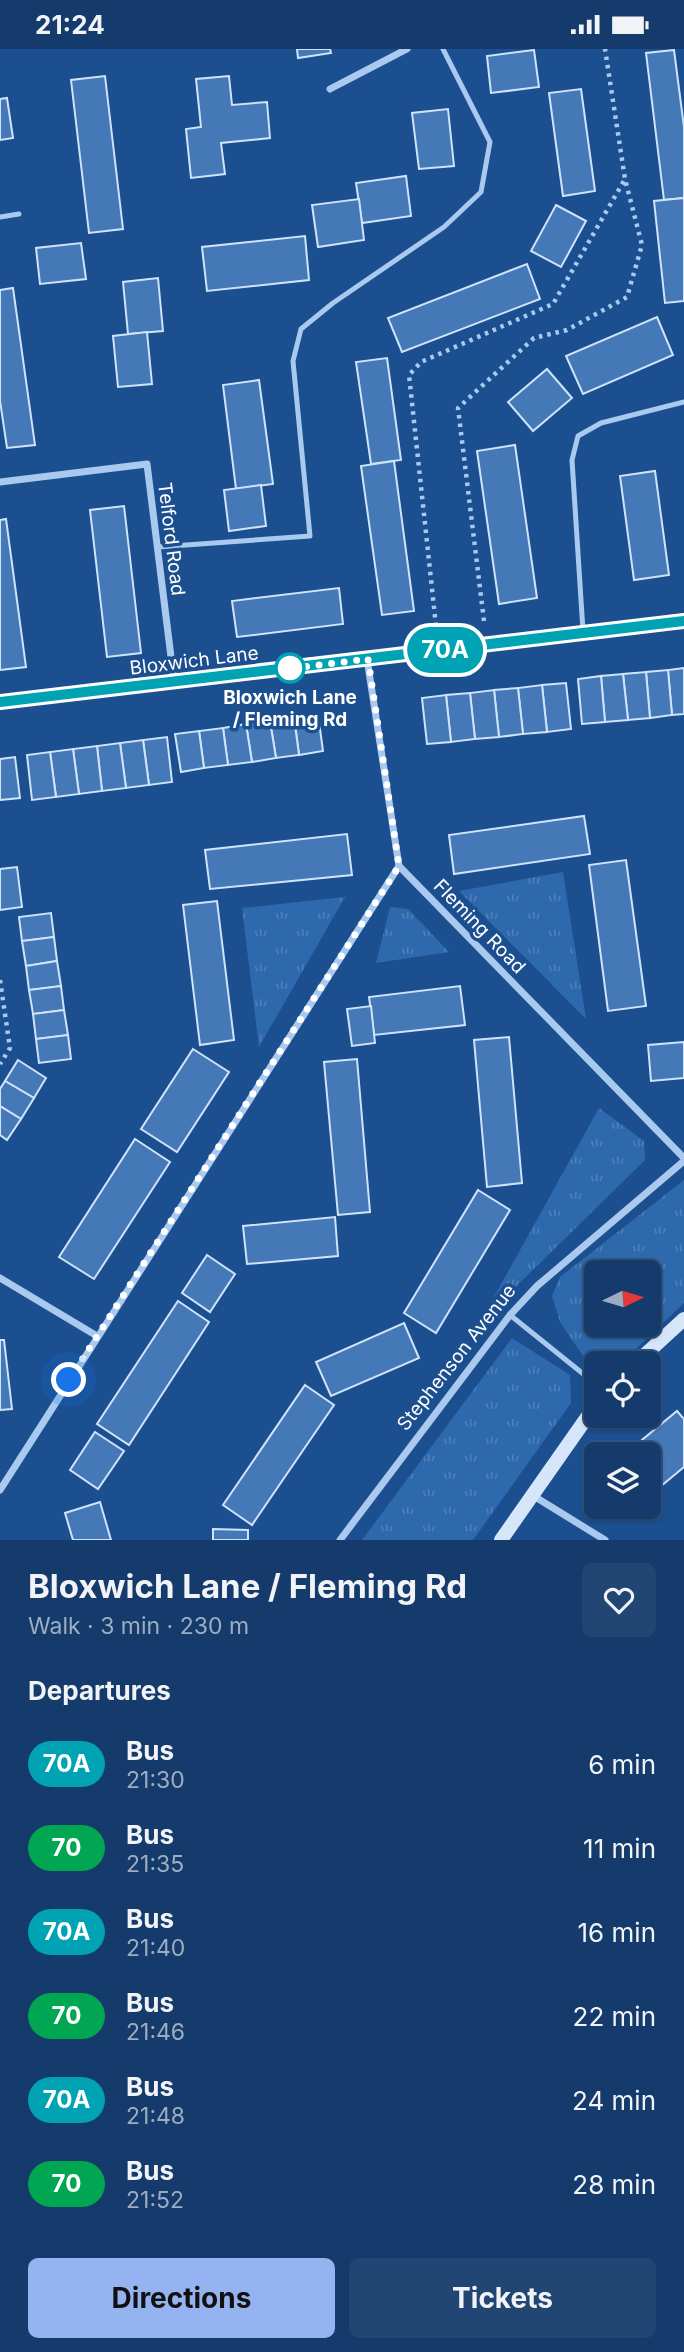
<!DOCTYPE html>
<html lang="en">
<head>
<meta charset="utf-8">
<style>
	:root { --surface:#143b6b; --page:#214673; --text:#f1f3f6; --muted:#9dadc1; --line:#33557e; --accent:#95b2f1 }
	body { margin:0; font-family:Inter,sans-serif; background:var(--page); color:var(--text); height:100vh; display:flex; flex-direction:column; font-size:26px; white-space:nowrap }
	* { box-sizing:border-box; margin:0 }
	p { font-size:23px; color:var(--muted) }
	.icon { flex:none; width:38px; height:38px; fill:none; stroke:currentColor; stroke-width:2; stroke-linecap:round; stroke-linejoin:round }
	.map { position:relative; height:1491px; overflow:hidden }
	.sheet { display:flex; flex-direction:column; background:var(--surface); flex:1 }
	.sheet>* { flex:none }
	.badge { padding:0 14px; border-radius:23px; font-size:24px; line-height:46px }
	.needle { width:46px; rotate:85deg }
	.fabs { position:absolute; left:584px; top:1211px; display:grid; gap:14px }
	.fabs a { display:grid; place-items:center; width:77px; height:77px; border-radius:10px; background:var(--surface); box-shadow:0 2px 5px #0004,0 0 0 2px var(--line); font-size:35px }
	.you { position:absolute; width:35px; height:35px; margin:-18px; border:5px solid #fff; border-radius:50%; background:#1a73e8; box-shadow:0 0 0 10px #1a73e833 }
	.map>.badge { position:absolute; translate:-50% -50%; box-shadow:0 0 0 4px #fff }
	h2 { padding:0 28px; font-size:26px; line-height:63px }
	.round { display:grid; place-items:center; flex:none; width:74px; height:74px; border-radius:10px; background:var(--page) }
	.headline { display:flex; align-items:center; justify-content:space-between; height:119px; padding:0 28px }
	h1 { font-size:33px; font-weight:700; line-height:52px }
	.cta { display:flex; gap:14px; margin-top:auto; padding:14px 28px }
	.cta a { flex:1; height:80px; border-radius:10px; background:var(--accent); color:#111; font-size:28px; font-weight:700; line-height:80px; text-align:center }
	.cta a+a { background:var(--page); color:var(--text) }
	ul { padding:0; list-style:none }
	li { display:flex; align-items:center; gap:21px; height:84px; padding:0 28px }
	li div { flex:1 }
	li b { display:block; font-size:26px }
	li em { font-style:normal }
	li .badge { min-width:77px; font-weight:700; text-align:center }
	.status { display:flex; justify-content:space-between; align-items:center; height:49px; padding:0 35px; background:var(--surface); direction:ltr }
	.status svg { height:19px; fill:currentColor }
	.map>svg:first-child { display:block }
</style>
</head>
<body>
<div class="status"><b>21:24</b><svg viewBox="0 0 49 12"><path d="M0 12V9h3v3zM5 12V6h3v6zM10 12V3h3v9zM15 12V0h3v12zM26 1h20v11H26zM47 4h2v5h-2z"/></svg></div>
<div class="map">
<svg width="684" height="1491" viewBox="0 0 684 1491">
	<defs>
		<pattern id="grass-tufts" width="24" height="20" patternUnits="userSpaceOnUse" patternTransform="scale(1.75)"><rect width="24" height="20" fill="#2e69ad"/><path d="M3 7l-1-3M5 7V3M7 7l1-3M15 17l-1-3M17 17v-4M19 17l1-3" fill="none" stroke="#4d80b9"/></pattern>
	</defs>
	<rect width="100%" height="100%" fill="#1b4f8f"/>
	<!-- grass -->
	<g fill="url(#grass-tufts)" fill-rule="evenodd">
		<polygon points="563,823 586,970 459,842"/>
		<polygon points="345,848 259,998 242,859"/>
		<polygon points="390,858 408,860 449,903 376,914"/>
		<polygon points="599,1059 644,1092 645,1111 480,1273"/>
		<path d="M684,1131V1254L621,1314H597V1316L587,1313L560,1273L552,1247L560,1228ZM597,1223H649V1276H597Z"/>
		<polygon points="512,1289 570,1326 571,1354 473,1491 362,1491"/>
	</g>
	<!-- building -->
	<g fill="#4478b7" stroke="#cfe3fa" stroke-width="2">
		<polygon points="297,0 330,0 331,4 298,9"/>
		<polygon points="534,1 539,38 491,44 487,7"/>
		<polygon points="674,1 684,78 684,149 664,151 646,4"/>
		<polygon points="105,27 123,180 89,184 71,31"/>
		<polygon points="229,27 232,56 267,53 270,89 221,94 225,125 191,129 186,80 201,78 196,30"/>
		<polygon points="581,40 595,142 563,147 549,44"/>
		<polygon points="7,49 13,89 0,91 0,50"/>
		<polygon points="448,60 454,117 419,120 412,64"/>
		<polygon points="406,127 411,167 362,174 356,134"/>
		<polygon points="684,149 684,252 665,254 654,152"/>
		<polygon points="359,150 364,191 318,198 312,156"/>
		<polygon points="556,156 586,172 561,218 531,202"/>
		<polygon points="305,187 309,231 207,242 202,198"/>
		<polygon points="81,194 86,230 40,235 36,199"/>
		<polygon points="527,215 540,250 402,303 388,269"/>
		<polygon points="158,229 163,282 128,285 123,233"/>
		<polygon points="13,239 35,396 7,399 0,352 0,241"/>
		<polygon points="657,268 673,306 583,345 566,307"/>
		<polygon points="147,283 152,335 118,338 113,287"/>
		<polygon points="387,309 401,411 371,415 356,313"/>
		<polygon points="547,320 572,349 533,382 508,353"/>
		<polygon points="259,331 273,435 236,440 223,336"/>
		<polygon points="515,396 537,549 499,555 477,402"/>
		<polygon points="394,412 414,562 382,566 361,417"/>
		<polygon points="655,422 669,526 634,531 620,427"/>
		<polygon points="261,436 266,477 229,482 224,441"/>
		<polygon points="124,457 141,604 107,608 90,461"/>
		<polygon points="6,470 26,618 0,621 0,471"/>
		<polygon points="339,539 343,575 237,588 232,552"/>
		<polygon points="684,619 684,665 672,666 668,621"/>
		<polygon points="668,621 672,666 650,669 646,623"/>
		<polygon points="646,623 650,669 628,671 623,625"/>
		<polygon points="623,625 628,671 605,673 601,627"/>
		<polygon points="601,627 605,673 582,675 578,630"/>
		<polygon points="566,634 571,680 547,683 542,636"/>
		<polygon points="542,636 547,683 523,685 518,639"/>
		<polygon points="518,639 523,685 499,688 494,641"/>
		<polygon points="494,641 499,688 475,690 470,644"/>
		<polygon points="470,644 475,690 451,693 446,646"/>
		<polygon points="446,646 451,693 427,695 422,649"/>
		<polygon points="318,665 323,702 299,706 294,668"/>
		<polygon points="294,668 299,706 276,709 270,672"/>
		<polygon points="270,672 276,709 252,713 246,675"/>
		<polygon points="246,675 252,713 228,716 223,679"/>
		<polygon points="223,679 228,716 204,719 199,682"/>
		<polygon points="199,682 204,719 181,723 175,685"/>
		<polygon points="167,688 172,733 149,736 143,691"/>
		<polygon points="143,691 149,736 126,739 120,694"/>
		<polygon points="120,694 126,739 102,742 97,697"/>
		<polygon points="97,697 102,742 79,745 73,700"/>
		<polygon points="73,700 79,745 56,748 50,703"/>
		<polygon points="50,703 56,748 32,751 27,706"/>
		<polygon points="15,708 20,749 0,751 0,710"/>
		<polygon points="584,767 590,805 454,825 449,786"/>
		<polygon points="347,785 352,826 210,840 205,801"/>
		<polygon points="626,811 646,957 608,962 589,816"/>
		<polygon points="17,818 22,858 0,861 0,820"/>
		<polygon points="217,852 234,991 200,996 183,856"/>
		<polygon points="51,864 54,888 22,892 19,868"/>
		<polygon points="54,888 57,912 26,917 22,892"/>
		<polygon points="57,912 61,937 29,941 26,917"/>
		<polygon points="61,937 64,961 33,965 29,941"/>
		<polygon points="460,937 465,976 374,986 369,948"/>
		<polygon points="371,957 375,994 352,997 347,960"/>
		<polygon points="64,961 68,986 36,990 33,965"/>
		<polygon points="68,986 71,1010 39,1014 36,990"/>
		<polygon points="509,988 522,1134 487,1138 474,991"/>
		<polygon points="684,993 684,1029 651,1032 648,996"/>
		<polygon points="193,1000 229,1023 177,1103 141,1080"/>
		<polygon points="357,1010 370,1163 338,1166 324,1013"/>
		<polygon points="18,1011 46,1029 34,1049 5,1032"/>
		<polygon points="5,1032 34,1049 21,1070 0,1057 0,1040"/>
		<polygon points="0,1057 21,1070 7,1091 0,1086"/>
		<polygon points="135,1090 170,1113 94,1230 59,1208"/>
		<polygon points="478,1141 510,1161 436,1284 404,1264"/>
		<polygon points="335,1168 338,1207 247,1215 243,1177"/>
		<polygon points="207,1206 235,1225 210,1263 182,1244"/>
		<polygon points="178,1252 209,1273 129,1396 97,1375"/>
		<polygon points="404,1274 419,1309 331,1347 316,1313"/>
		<polygon points="0,1291 4,1291 12,1360 0,1361"/>
		<polygon points="305,1336 334,1356 252,1476 223,1456"/>
		<polygon points="677,1362 684,1370 684,1418 649,1447 649,1405 625,1405"/>
		<polygon points="95,1383 124,1402 98,1440 70,1421"/>
		<polygon points="100,1453 111,1491 73,1491 65,1464"/>
		<polygon points="213,1480 248,1481 248,1491 213,1491"/>
	</g>
	<g fill="none" stroke-linecap="round" stroke-linejoin="round">
		<!-- path -->
		<g stroke="#a9c9ee" stroke-width="4.5" stroke-dasharray="3.5 5" stroke-linecap="butt">
			<polyline points="484,572 458,359 534,289 567,281 627,248 642,196 625,130 605,0"/>
			<polyline points="436,577 409,326 421,313 553,255 625,130"/>
			<polyline points="0,931 10,999 0,1015"/>
		</g>
		<!-- lane -->
		<g stroke="#a9c9ee" stroke-width="5">
			<polyline points="0,168 19,165"/>
			<polyline points="158,498 310,487 293,312 301,280 333,254 444,178 481,143 490,93 443,0"/>
			<polyline points="583,582 572,411 578,387 601,374 684,353"/>
			<polyline points="510,1266 597,1336"/>
		</g>
		<!-- street -->
		<g stroke="#a9c9ee" stroke-width="7">
			<polyline points="330,40 407,0"/>
			<polyline points="0,433 147,415 174,632"/>
			<polyline points="367,610 399,817 684,1109"/>
			<polyline points="0,1229 97,1287"/>
			<polyline points="0,1441 399,817"/>
			<polyline points="532,1446 605,1491"/>
			<polyline points="340,1491 510,1266 537,1237 684,1112"/>
		</g>
		<!-- secondary -->
		<g stroke="#d6e6fa" stroke-width="14">
			<polyline points="0,653 684,572"/>
			<polyline points="636,1314 684,1270"/>
			<polyline points="501,1491 597,1354"/>
		</g>
	</g>
	<g fill="none" stroke-linecap="round" stroke-linejoin="round">
		<defs>
			<polyline id="line" points="0,653 684,572"/>
		</defs>
		<!-- line casing -->
		<use href="#line" stroke="#fff" stroke-width="16"/>
		<!-- line -->
		<use href="#line" stroke="#00a3b4" stroke-width="10"/>
		<!-- walk -->
		<polyline stroke="#fff" stroke-width="7" stroke-dasharray="0 12.6" points="69,1331 399,817 368,610 285,620 290,619"/>
	</g>
	<!-- markers -->
	<circle fill="#fff" stroke="#00a3b4" stroke-width="3.5" cx="290" cy="619" r="14"/>
	<g text-anchor="middle" stroke-width="7" stroke-linejoin="round" paint-order="stroke">
		<!-- street labels -->
		<g font-size="19" fill="#fff" stroke="#1b4f8f">
			<text transform="translate(172 490) rotate(83)" y="7">Telford Road</text>
			<text transform="translate(194 611) rotate(-7)" y="7">Bloxwich Lane</text>
			<text transform="translate(480 877) rotate(46)" y="7">Fleming Road</text>
			<text transform="translate(456 1308) rotate(-52)" y="7">Stephenson Avenue</text>
		</g>
		<!-- stop labels -->
		<g font-size="19" font-weight="bold" fill="#fff" stroke="#1b4f8f">
			<text x="290" y="655">Bloxwich Lane<tspan x="290" dy="22">/ Fleming Rd</tspan></text>
		</g>
	</g>
</svg>
<div class="fabs">
<a><svg class="needle" viewBox="-14 -14 28 28"><path d="M0-13l5 13h-10z" fill="#e53935"/><path d="M0 13l5-13h-10z" fill="#9dadc1"/></svg></a>
<a><svg class="icon" aria-label="locate" viewBox="0 0 24 24"><circle cx="12" cy="12" r="6"/><path d="M12 2v4M12 18v4M2 12h4M18 12h4"/></svg></a>
<a><svg class="icon" aria-label="layers" viewBox="0 0 24 24"><path d="M12 4l9 5-9 5-9-5zM3 14l9 5 9-5"/></svg></a>
</div>
<div class="you" style="left:69px;top:1331px"></div>
<b class="badge" style="left:445px;top:601px;background:#00a3b4;color:#fff">70A</b>
</div>
<section class="sheet">
<div class="headline"><div><h1>Bloxwich Lane / Fleming Rd</h1><p>Walk · 3 min · 230 m</p></div><a class="round"><svg class="icon" aria-label="heart" viewBox="0 0 24 24"><path d="M12 20l-8-8c-3-5 5-10 8-4 3-6 11-1 8 4z"/></svg></a></div>
<h2>Departures</h2>
<ul>
<li><span class="badge" style="background:#00a3b4;color:#fff">70A</span><div><b>Bus</b><p>21:30</p></div><em>6 min</em></li>
<li><span class="badge" style="background:#00a651;color:#fff">70</span><div><b>Bus</b><p>21:35</p></div><em>11 min</em></li>
<li><span class="badge" style="background:#00a3b4;color:#fff">70A</span><div><b>Bus</b><p>21:40</p></div><em>16 min</em></li>
<li><span class="badge" style="background:#00a651;color:#fff">70</span><div><b>Bus</b><p>21:46</p></div><em>22 min</em></li>
<li><span class="badge" style="background:#00a3b4;color:#fff">70A</span><div><b>Bus</b><p>21:48</p></div><em>24 min</em></li>
<li><span class="badge" style="background:#00a651;color:#fff">70</span><div><b>Bus</b><p>21:52</p></div><em>28 min</em></li>
</ul>
<div class="cta"><a>Directions</a><a>Tickets</a></div>
</section>
</body>
</html>
